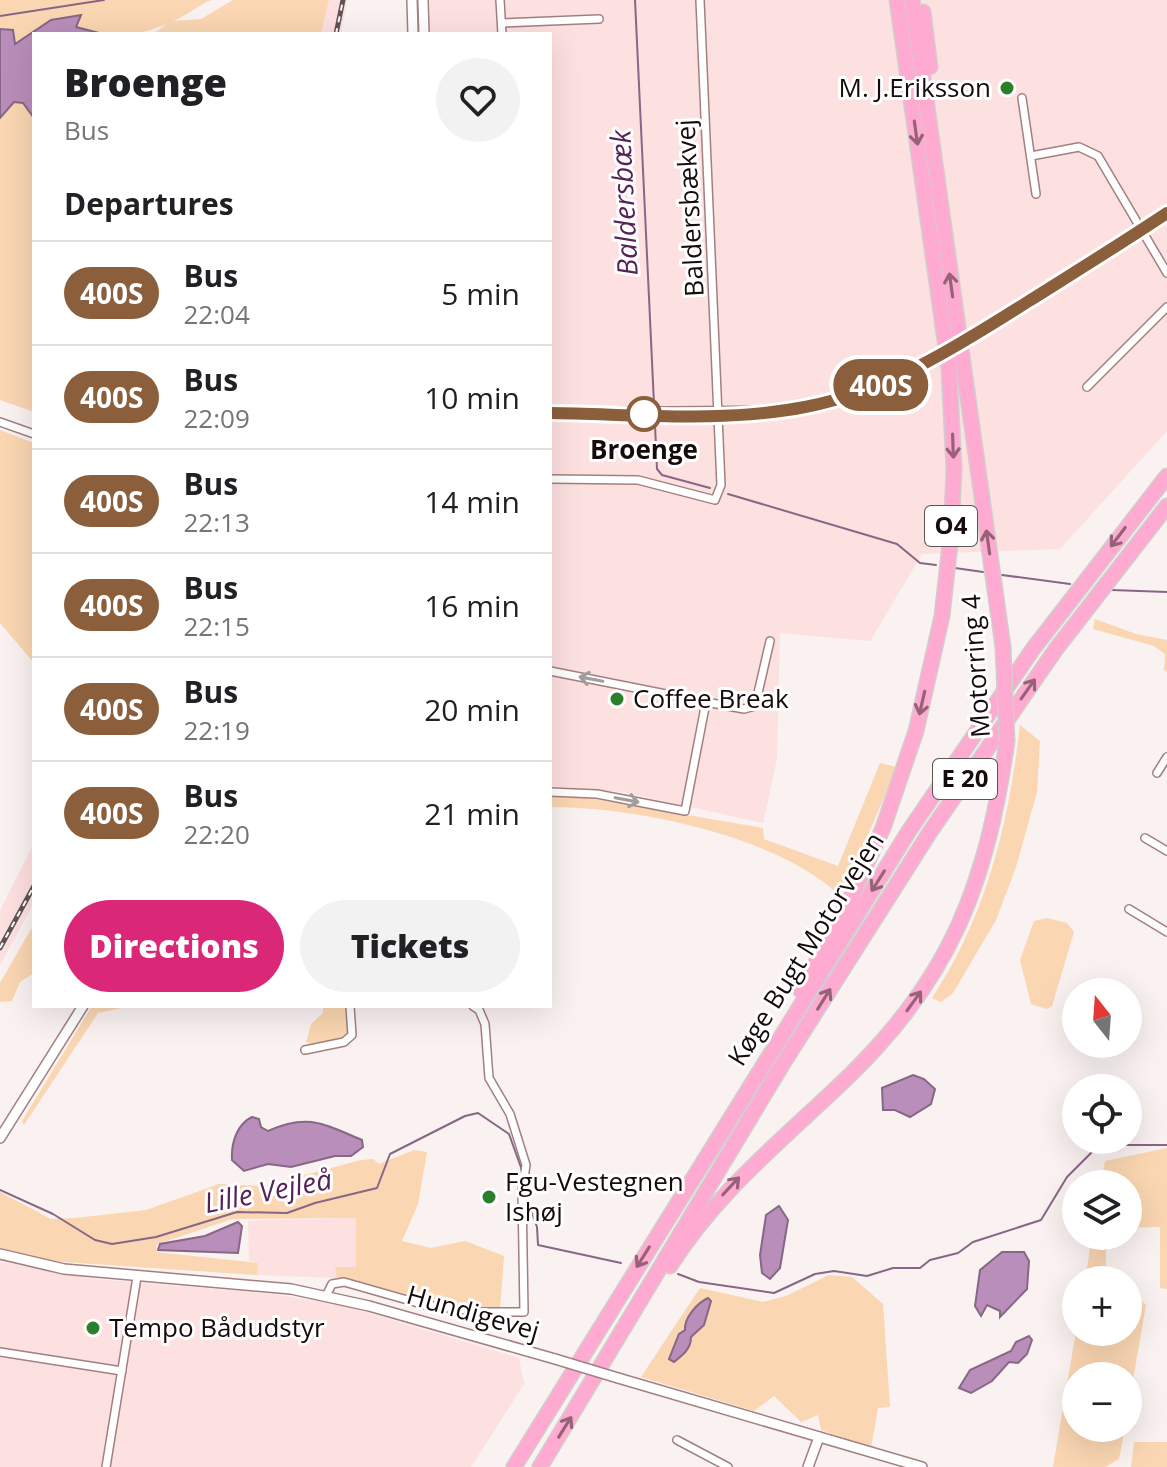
<!DOCTYPE html>
<html lang="en">
<head>
<meta charset="utf-8">
<style>
	:root { --surface:#fff; --page:#f2f2f2; --text:#202124; --muted:#757577; --line:#e0e0e0; --accent:#db2777 }
	body { margin:0; font-family:"Open Sans",sans-serif; background:var(--page); color:var(--text); height:100vh; display:flex; flex-direction:column; font-size:30px; white-space:nowrap }
	* { box-sizing:border-box; margin:0 }
	p { font-size:26px; color:var(--muted) }
	.icon { flex:none; width:44px; height:44px; fill:none; stroke:currentColor; stroke-width:2; stroke-linecap:round; stroke-linejoin:round }
	.map { position:relative; flex:1; overflow:hidden }
	.sheet { position:absolute; left:32px; top:32px; width:520px; height:976px; display:flex; flex-direction:column; background:var(--surface); border-radius:0px; box-shadow:0 8px 32px #0002 }
	.sheet>* { flex:none }
	.badge { padding:0 16px; border-radius:26px; font-size:28px; line-height:52px }
	.needle { width:52px; rotate:343deg }
	.fabs { position:absolute; left:1062px; top:978px; display:grid; gap:16px }
	.fabs a { display:grid; place-items:center; width:80px; height:80px; border-radius:50%; background:var(--surface); box-shadow:0 8px 32px #0002; font-size:40px }
	.map>.badge { position:absolute; translate:-50% -50%; box-shadow:0 0 0 4px #fff }
	h2 { padding:0 32px; font-size:30px; line-height:72px }
	.round { display:grid; place-items:center; flex:none; width:84px; height:84px; border-radius:42px; background:var(--page) }
	.summary { display:flex; align-items:center; justify-content:space-between; height:136px; padding:0 32px }
	h1 { font-size:38px; font-weight:800; line-height:60px }
	.primary-button { display:flex; gap:16px; margin-top:auto; padding:16px 32px }
	.primary-button a { flex:1; height:92px; border-radius:48px; background:var(--accent); color:#fff; font-size:32px; font-weight:800; line-height:92px; text-align:center }
	.primary-button a+a { background:var(--page); color:var(--text) }
	ul { padding:0; list-style:none }
	li { display:flex; align-items:center; gap:24px; height:104px; padding:0 32px; border-top:2px solid var(--line) }
	li div { flex:1 }
	li b { display:block; font-size:30px }
	li em { font-style:normal }
	li .badge { min-width:88px; font-weight:700; text-align:center }
	.map>svg:first-child { display:block }
</style>
</head>
<body>
<div class="map">
<svg width="1167" height="1467" viewBox="0 0 1167 1467">
	<rect width="100%" height="100%" fill="#faf1f1"/>
	<!-- built -->
	<g fill="#fde0e0">
		<polygon points="329,0 347,0 341,34 321,34"/>
		<polygon points="430,0 1167,0 1167,431 1060,549 922,554 870,641 780,633 777,759 763,823 623,792 550,786 550,34 430,34"/>
		<polygon points="34,843 34,903 0,965 0,911"/>
		<polygon points="356,1218 356,1267 336,1267 337,1278 257,1275 258,1263 249,1261 248,1221"/>
		<polygon points="0,1262 96,1279 273,1294 345,1306 519,1358 524,1384 471,1467 0,1467"/>
	</g>
	<!-- green -->
	<g fill="#fad6b2">
		<path d="M0,0H212C200,4 195,10 185,15C152,34 113,42 76,27L81,15L51,20L15,44L14,36L0,29Z"/>
		<polygon points="233,0 329,0 321,34 153,34 171,21 201,19"/>
		<polygon points="14,102 23,103 34,118 34,412 0,400 0,118"/>
		<polygon points="0,430 34,443 34,663 0,623"/>
		<polygon points="1095,619 1136,634 1167,640 1167,672 1164,670 1165,654 1154,646 1093,629"/>
		<path d="M1020,725L1040,741L1037,792L1016,867L996,920L953,993L941,1002L932,998C987,915 1009,822 1020,725Z"/>
		<path d="M880,763L897,767L844,891L837,893C773,835 635,807 550,807V796H577L763,828L764,839L838,866Z"/>
		<polygon points="1047,918 1067,923 1074,932 1052,1006 1047,1009 1031,1004 1020,960 1034,921"/>
		<polygon points="31,929 34,929 34,973 20,982 12,1001 0,1002 0,983"/>
		<polygon points="92,1006 132,1006 98,1013 24,1125 22,1121"/>
		<polygon points="323,1006 347,1006 350,1029 346,1038 315,1045 306,1042 311,1024 323,1013"/>
		<polygon points="1167,1148 1167,1289 1160,1288 1160,1227 1128,1228 1128,1184 1101,1184 1105,1161"/>
		<polygon points="414,1150 427,1152 418,1204 402,1241 431,1248 465,1241 504,1256 500,1309 436,1301 337,1278 335,1267 356,1267 356,1218 233,1219 157,1244 156,1252 258,1263 257,1275 49,1261 0,1248 0,1192 51,1219 75,1218 146,1210 219,1184 264,1186 361,1160 373,1159 379,1164"/>
		<polygon points="1092,1236 1106,1236 1106,1280 1085,1280"/>
		<polygon points="829,1275 852,1277 883,1304 890,1407 878,1408 871,1448 821,1430 818,1415 801,1422 774,1396 754,1411 641,1377 700,1288 763,1302 786,1296"/>
		<polygon points="1128,1289 1146,1305 1128,1409 1128,1376 1076,1376 1076,1428 1125,1428 1119,1459 1105,1467 1053,1467 1076,1331 1128,1332"/>
		<polygon points="1134,1442 1167,1442 1167,1467 1131,1467"/>
	</g>
	<!-- water -->
	<g fill="#b98eba" stroke="#886686" stroke-width="2">
		<polygon points="81,15 76,27 103,34 34,34 34,118 23,103 14,102 0,118 0,29 13,30 15,44 51,20"/>
		<polygon points="913,1075 924,1079 935,1089 931,1104 910,1117 895,1110 883,1110 882,1088"/>
		<path d="M252,1117L259,1119L261,1127L268,1131C308,1113 324,1124 362,1140L363,1147L351,1156H335L291,1167L268,1164L244,1171L232,1160C231,1143 237,1124 252,1117Z"/>
		<polygon points="779,1206 788,1220 780,1268 770,1279 762,1273 760,1255 766,1215"/>
		<polygon points="238,1222 242,1226 238,1253 158,1250 160,1244 205,1236"/>
		<polygon points="1002,1252 1024,1252 1029,1261 1027,1289 1000,1317 1000,1311 987,1305 981,1316 975,1306 980,1270"/>
		<path d="M708,1298L711,1301L704,1325L691,1337C691,1349 683,1355 674,1362L669,1359L679,1334L685,1330C684,1318 697,1303 708,1298Z"/>
		<polygon points="1029,1336 1032,1340 1027,1354 1018,1363 1009,1362 992,1381 971,1393 959,1388 970,1370 1011,1351 1016,1342"/>
	</g>
	<g fill="none" stroke-linecap="round" stroke-linejoin="round">
		<!-- stream -->
		<g stroke="#886686" stroke-width="2">
			<polyline points="635,0 654,404"/>
			<polyline points="0,16 104,0"/>
			<polyline points="655,425 657,469 662,475 710,488"/>
			<polyline points="728,494 897,544 920,563 936,565"/>
			<polyline points="955,568 983,572"/>
			<polyline points="1002,575 1070,584"/>
			<polyline points="1112,590 1167,592"/>
			<polyline points="528,1177 531,1184 528,1202 537,1227 538,1245 621,1263"/>
			<polyline points="0,1190 53,1214 95,1240 112,1244 156,1237 237,1212 287,1213 315,1203 377,1188 390,1154 465,1116 478,1113 509,1134 523,1173"/>
			<polyline points="678,1274 699,1282 774,1293 815,1274 834,1271 867,1276 893,1268 920,1268 930,1260 958,1253 973,1242 1041,1220 1067,1177 1099,1145 1167,1145"/>
		</g>
		<defs>
			<g id="minor">
				<polyline points="500,0 502,34"/>
				<polyline points="502,23 599,19"/>
				<polyline points="1022,98 1036,194"/>
				<polyline points="1031,156 1079,147 1098,156 1167,273"/>
				<polyline points="1087,387 1167,307"/>
				<polyline points="0,422 34,434"/>
				<polyline points="550,479 638,480 715,500 721,485 700,0"/>
				<polyline points="550,671 706,702 685,811 597,794 550,792"/>
				<polyline points="706,702 744,709 755,706 770,641"/>
				<polyline points="1157,773 1167,757"/>
				<polyline points="1145,838 1167,851"/>
				<polyline points="1129,909 1167,932"/>
				<polyline points="305,1050 344,1042 352,1035 350,1006"/>
				<polyline points="326,1296 332,1284 344,1282 425,1305 481,1312 524,1312 522,1191 526,1165 510,1114 489,1078 485,1024 479,1010 473,1006"/>
				<polyline points="0,1352 122,1371"/>
				<polyline points="677,1440 728,1467"/>
				<polyline points="106,1467 137,1277"/>
			</g>
			<g id="tertiary">
				<polyline points="412,0 413,34"/>
				<polyline points="423,0 424,34"/>
				<polyline points="979,333 1167,213"/>
				<polyline points="550,413 781,411 860,393 927,363"/>
				<polyline points="0,1138 83,1006"/>
				<polyline points="0,1254 64,1269 291,1289 369,1306 555,1359"/>
				<polyline points="618,1378 922,1467"/>
				<polyline points="808,1467 819,1437"/>
			</g>
			<g id="motorway">
				<polyline points="912,0 1003,647"/>
				<polyline points="923,12 930,67"/>
				<polyline points="801,991 853,893 883,828 916,731 942,616 951,535 954,469 949,369 897,0"/>
				<path d="M670,1266C718,1190 785,1138 849,1076C953,975 987,881 1007,741"/>
				<polyline points="514,1467 909,831 1033,649 1167,476"/>
				<polyline points="540,1467 782,1065 930,832 1056,649 1167,506"/>
			</g>
		</defs>
		<!-- minor casing -->
		<use href="#minor" stroke="#a37f80" stroke-width="10"/>
		<!-- tertiary casing -->
		<use href="#tertiary" stroke="#a37f80" stroke-width="12"/>
		<!-- motorway casing -->
		<use href="#motorway" stroke="#d1cece" stroke-width="17"/>
		<!-- minor -->
		<use href="#minor" stroke="#fff" stroke-width="7"/>
		<!-- tertiary -->
		<use href="#tertiary" stroke="#fff" stroke-width="9"/>
		<!-- motorway -->
		<use href="#motorway" stroke="#ffaad1" stroke-width="14"/>
		<defs>
			<g id="rail">
				<polyline points="336,34 343,0"/>
				<polyline points="0,948 34,886"/>
			</g>
		</defs>
		<!-- rail casing -->
		<use href="#rail" stroke="#5f5354" stroke-width="5"/>
		<!-- rail -->
		<use href="#rail" stroke="#fff" stroke-width="2" stroke-dasharray="6" stroke-linecap="butt"/>
		<defs>
			<g id="tertiary-bridge">
				<polyline points="927,363 979,333"/>
				<polyline points="555,1359 618,1378"/>
			</g>
			<polyline id="motorway-bridge" points="1003,647 1007,741"/>
		</defs>
		<!-- tertiary-bridge casing -->
		<use href="#tertiary-bridge" stroke="#a37f80" stroke-width="12" stroke-linecap="butt"/>
		<!-- motorway-bridge casing -->
		<use href="#motorway-bridge" stroke="#d1cece" stroke-width="17" stroke-linecap="butt"/>
		<!-- tertiary-bridge -->
		<use href="#tertiary-bridge" stroke="#fff" stroke-width="9"/>
		<!-- motorway-bridge -->
		<use href="#motorway-bridge" stroke="#ffaad1" stroke-width="14"/>
	</g>
	<!-- one-way arrows -->
	<defs><path id="oneway-shaft" d="M-6 0H5M1.5-3L5.5 0L1.5 3" fill="none" stroke-width="1.6" stroke-linecap="round" stroke-linejoin="round" transform="scale(2)"/></defs>
	<g stroke="#976278">
		<use href="#oneway-shaft" transform="translate(916 133) rotate(82)"/>
		<use href="#oneway-shaft" transform="translate(951 285) rotate(-98)"/>
		<use href="#oneway-shaft" transform="translate(953 446) rotate(88)"/>
		<use href="#oneway-shaft" transform="translate(1118 537) rotate(127)"/>
		<use href="#oneway-shaft" transform="translate(988 542) rotate(-98)"/>
		<use href="#oneway-shaft" transform="translate(1028 689) rotate(-55)"/>
		<use href="#oneway-shaft" transform="translate(922 703) rotate(103)"/>
		<use href="#oneway-shaft" transform="translate(878 881) rotate(122)"/>
		<use href="#oneway-shaft" transform="translate(824 999) rotate(-58)"/>
		<use href="#oneway-shaft" transform="translate(914 1001) rotate(-54)"/>
		<use href="#oneway-shaft" transform="translate(731 1186) rotate(-47)"/>
		<use href="#oneway-shaft" transform="translate(643 1257) rotate(122)"/>
		<use href="#oneway-shaft" transform="translate(565 1427) rotate(-58)"/>
	</g>
	<g stroke="#a29d9d">
		<use href="#oneway-shaft" transform="translate(591 679) rotate(-169)"/>
		<use href="#oneway-shaft" transform="translate(627 800) rotate(11)"/>
	</g>
	<g fill="none" stroke-linecap="round" stroke-linejoin="round">
		<defs>
			<path id="line" d="M550,413C633,414 723,423 805,407C888,391 958,346 1029,301C1075,272 1122,243 1167,213"/>
		</defs>
		<!-- line casing -->
		<use href="#line" stroke="#fff" stroke-width="18"/>
		<!-- line -->
		<use href="#line" stroke="#8b5e3c" stroke-width="12"/>
	</g>
	<!-- markers -->
	<g fill="#2b7e2a" stroke="#fff" stroke-width="3">
		<circle cx="1007" cy="88" r="8"/>
		<circle cx="617" cy="699" r="8"/>
		<circle cx="489" cy="1197" r="8"/>
		<circle cx="93" cy="1328" r="8"/>
	</g>
	<circle fill="#fff" stroke="#8b5e3c" stroke-width="4" cx="644" cy="414" r="16"/>
	<g text-anchor="middle" stroke-width="6" stroke-linejoin="round" paint-order="stroke">
		<!-- shield labels -->
		<g fill="#fff" stroke="#5d5454" stroke-width="2">
			<rect x="925" y="506" width="52" height="40" rx="6"/>
			<rect x="933" y="759" width="64" height="40" rx="6"/>
		</g>
		<g font-size="24" font-weight="bold" fill="#170a0b">
			<text x="951" y="534">O4</text>
			<text x="965" y="787">E 20</text>
		</g>
		<!-- poi labels -->
		<g font-size="26" fill="#170a0b" stroke="#fff" text-anchor="start">
			<text x="991" y="97" text-anchor="end">M. J.Eriksson</text>
			<text x="633" y="708">Coffee Break</text>
			<text x="505" y="1191">Fgu-Vestegnen<tspan x="505" dy="30">Ishøj</tspan></text>
			<text x="109" y="1337">Tempo Bådudstyr</text>
		</g>
		<!-- street labels -->
		<g font-size="26" fill="#170a0b" stroke="#fff">
			<text transform="translate(690 208) rotate(-93)" y="9">Baldersbækvej</text>
			<text transform="translate(976 666) rotate(-94)" y="9">Motorring 4</text>
			<text transform="translate(806 949) rotate(-58)" y="9">Køge Bugt Motorvejen</text>
			<text transform="translate(473 1313) rotate(16)" y="9">Hundigevej</text>
		</g>
		<!-- stop labels -->
		<g font-size="26" font-weight="bold" fill="#170a0b" stroke="#fff">
			<text x="644" y="459">Broenge</text>
		</g>
		<!-- water labels -->
		<g font-size="28" font-style="italic" fill="#552158" stroke="#fff">
			<text transform="translate(624 203) rotate(-93)" y="10">Baldersbæk</text>
			<text transform="translate(268 1191) rotate(-11)" y="10">Lille Vejleå</text>
		</g>
	</g>
</svg>
<div class="fabs">
<a><svg class="needle" viewBox="-14 -14 28 28"><path d="M0-13l5 13h-10z" fill="#e53935"/><path d="M0 13l5-13h-10z" fill="#757577"/></svg></a>
<a><svg class="icon" aria-label="locate" viewBox="0 0 24 24"><circle cx="12" cy="12" r="6"/><path d="M12 2v4M12 18v4M2 12h4M18 12h4"/></svg></a>
<a><svg class="icon" aria-label="layers" viewBox="0 0 24 24"><path d="M12 4l9 5-9 5-9-5zM3 14l9 5 9-5"/></svg></a>
<a>+</a>
<a>−</a>
</div>
<b class="badge" style="left:881px;top:385px;background:#8b5e3c;color:#fff">400S</b>
<section class="sheet">
<div class="summary"><div><h1>Broenge</h1><p>Bus</p></div><a class="round"><svg class="icon" aria-label="heart" viewBox="0 0 24 24"><path d="M12 20l-8-8c-3-5 5-10 8-4 3-6 11-1 8 4z"/></svg></a></div>
<h2>Departures</h2>
<ul>
<li><span class="badge" style="background:#8b5e3c;color:#fff">400S</span><div><b>Bus</b><p>22:04</p></div><em>5 min</em></li>
<li><span class="badge" style="background:#8b5e3c;color:#fff">400S</span><div><b>Bus</b><p>22:09</p></div><em>10 min</em></li>
<li><span class="badge" style="background:#8b5e3c;color:#fff">400S</span><div><b>Bus</b><p>22:13</p></div><em>14 min</em></li>
<li><span class="badge" style="background:#8b5e3c;color:#fff">400S</span><div><b>Bus</b><p>22:15</p></div><em>16 min</em></li>
<li><span class="badge" style="background:#8b5e3c;color:#fff">400S</span><div><b>Bus</b><p>22:19</p></div><em>20 min</em></li>
<li><span class="badge" style="background:#8b5e3c;color:#fff">400S</span><div><b>Bus</b><p>22:20</p></div><em>21 min</em></li>
</ul>
<div class="primary-button"><a>Directions</a><a>Tickets</a></div>
</section>
</div>
</body>
</html>
